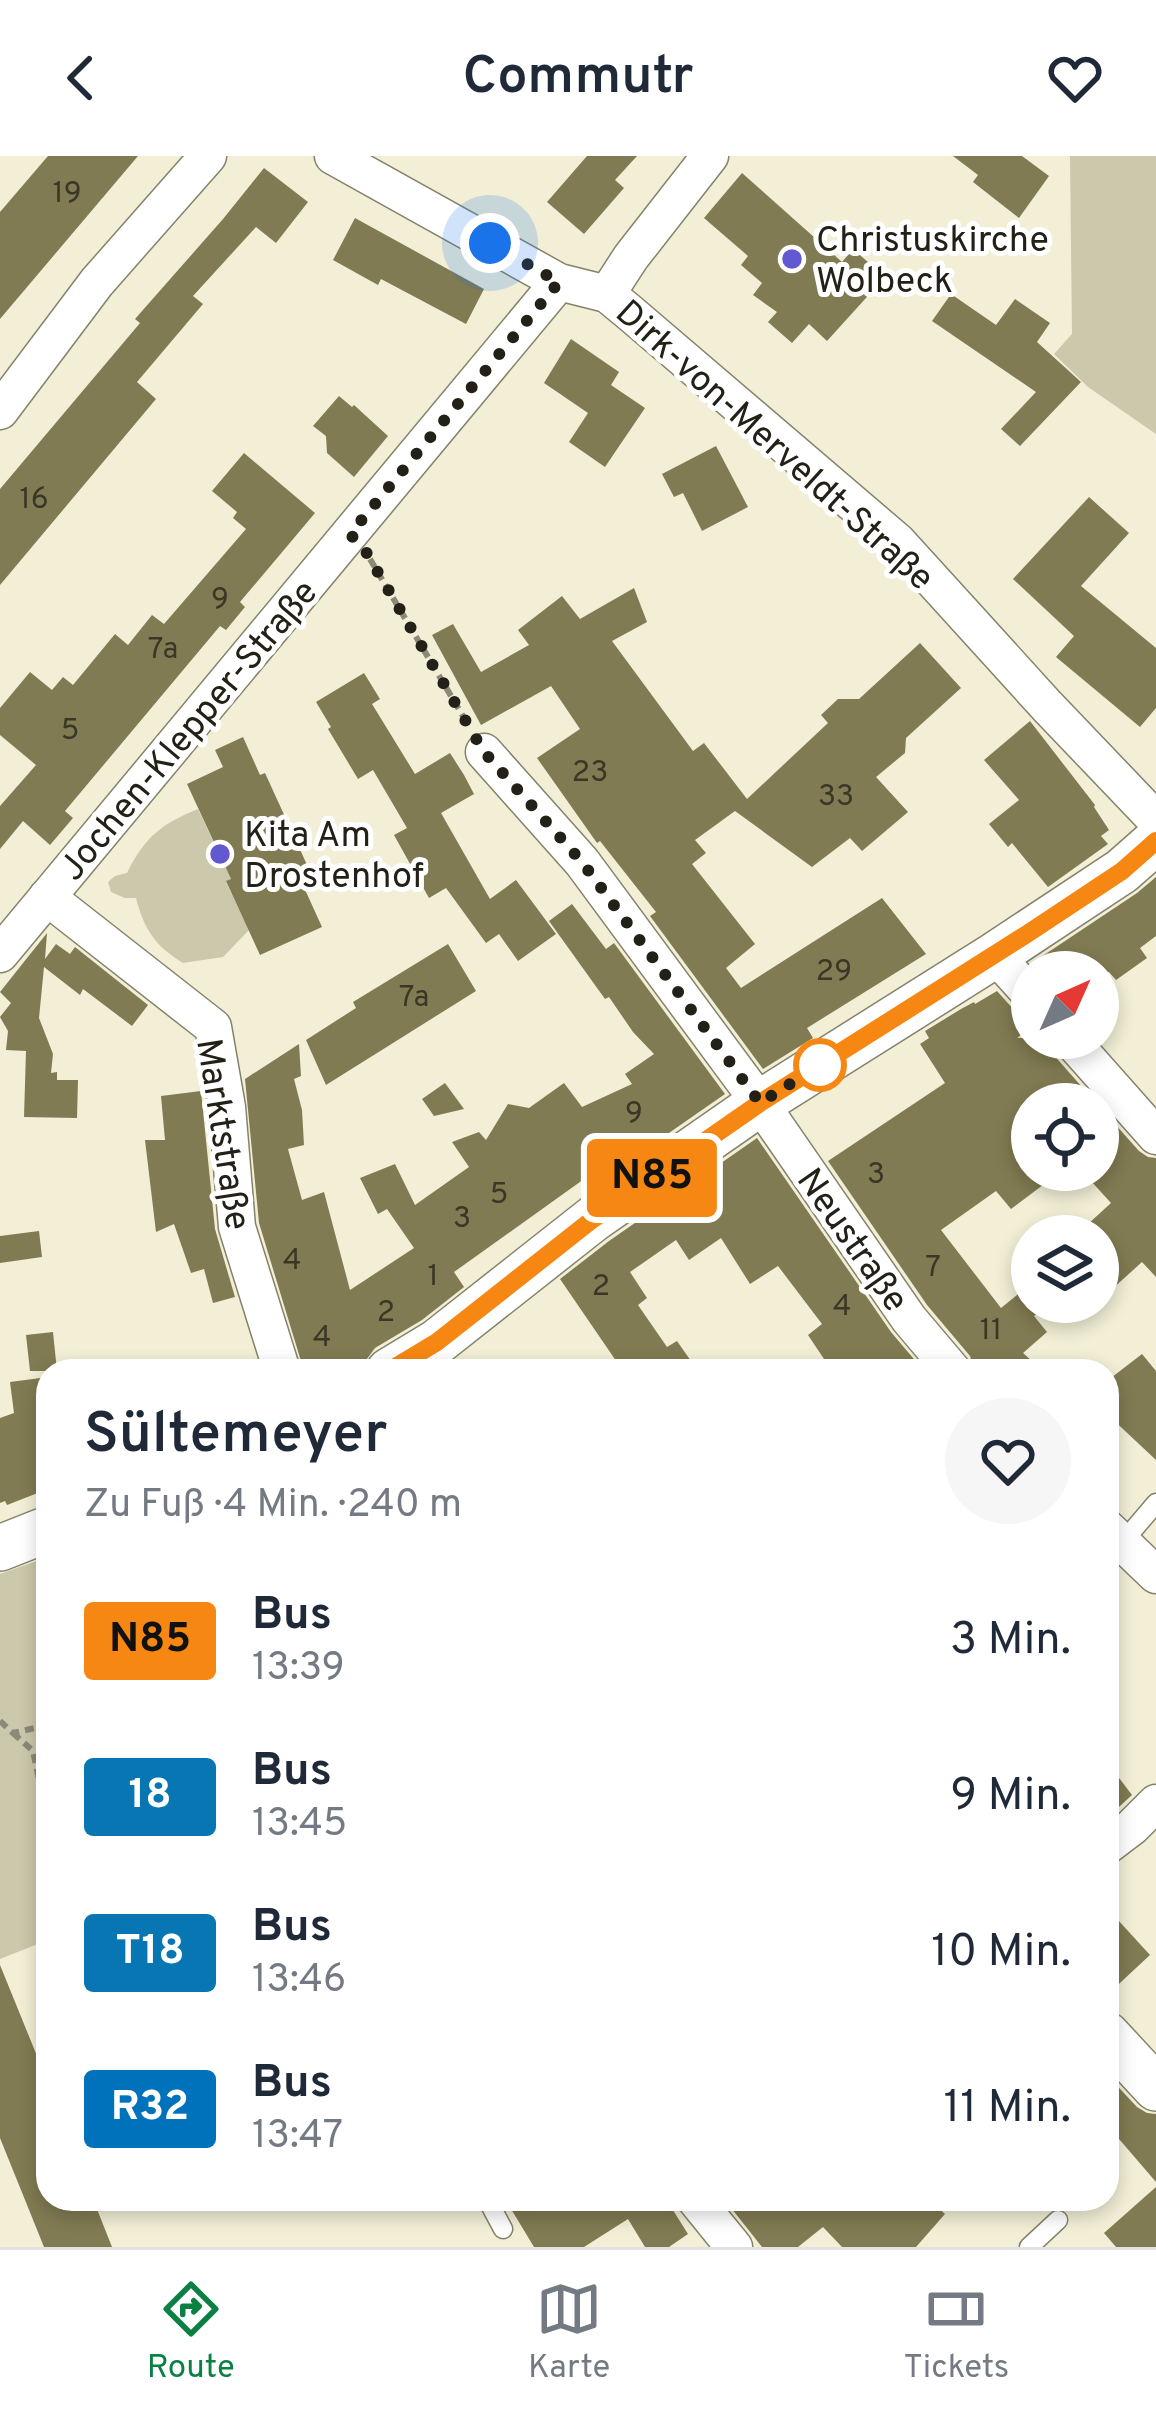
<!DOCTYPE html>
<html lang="de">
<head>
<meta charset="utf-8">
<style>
	:root { --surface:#fff; --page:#f6f6f7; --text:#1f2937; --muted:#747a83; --line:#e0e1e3; --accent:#0b8043 }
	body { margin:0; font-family:Overpass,sans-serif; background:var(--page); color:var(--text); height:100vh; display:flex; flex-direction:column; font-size:45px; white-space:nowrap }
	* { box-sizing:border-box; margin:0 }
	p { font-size:39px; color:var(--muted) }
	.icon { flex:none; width:66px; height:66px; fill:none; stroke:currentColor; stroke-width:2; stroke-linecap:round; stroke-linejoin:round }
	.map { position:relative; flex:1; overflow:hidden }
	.sheet { position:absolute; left:36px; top:1203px; width:1083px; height:852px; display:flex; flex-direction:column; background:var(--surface); border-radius:36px; box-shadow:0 6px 18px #0003 }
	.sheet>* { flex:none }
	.badge { padding:0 24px; border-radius:9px; font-size:42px; line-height:78px }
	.needle { width:78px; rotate:45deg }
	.tools { position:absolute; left:1011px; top:795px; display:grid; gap:24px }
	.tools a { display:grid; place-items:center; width:108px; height:108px; border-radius:50%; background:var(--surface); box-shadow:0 6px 18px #0003; font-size:60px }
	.you { position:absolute; width:60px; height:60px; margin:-30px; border:9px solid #fff; border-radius:50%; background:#1a73e8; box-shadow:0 0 0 18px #1a73e833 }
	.map>.badge { position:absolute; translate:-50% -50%; box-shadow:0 0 0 6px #fff }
	.round { display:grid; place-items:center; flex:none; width:126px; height:126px; border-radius:63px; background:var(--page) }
	.head { display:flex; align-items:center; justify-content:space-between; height:204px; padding:0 48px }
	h1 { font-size:57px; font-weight:600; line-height:90px }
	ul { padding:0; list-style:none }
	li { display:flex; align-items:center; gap:36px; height:156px; padding:0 48px }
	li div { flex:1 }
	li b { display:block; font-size:45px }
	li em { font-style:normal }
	li .badge { min-width:132px; font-weight:700; text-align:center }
	header { display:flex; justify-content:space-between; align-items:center; height:156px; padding:0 48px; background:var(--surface); font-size:54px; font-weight:600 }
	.tab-bar { display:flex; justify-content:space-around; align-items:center; height:168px; border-top:3px solid var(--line); background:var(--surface); font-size:33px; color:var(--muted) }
	.tab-bar a { display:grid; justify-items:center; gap:6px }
	.tab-bar .current { color:var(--accent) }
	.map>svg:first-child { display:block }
</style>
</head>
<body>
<header><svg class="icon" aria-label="back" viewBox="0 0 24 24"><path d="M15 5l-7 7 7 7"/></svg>Commutr<svg class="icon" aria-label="heart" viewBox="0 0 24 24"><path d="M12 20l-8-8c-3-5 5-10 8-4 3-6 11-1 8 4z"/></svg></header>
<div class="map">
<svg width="1156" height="2091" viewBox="0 0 1156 2091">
	<rect width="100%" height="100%" fill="#f2efd6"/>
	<!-- green -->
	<g fill="#ccc8ab">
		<polygon points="1070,0 1156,0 1156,278 1088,231 1054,198 1072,178"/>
		<path d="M198,653L231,723L226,726L249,774L223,801L183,807C155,790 144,773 136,742H125L111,736L108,726L115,720L127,717C145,681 161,668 198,653Z"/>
		<polygon points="48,1401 48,1784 0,1803 0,1418"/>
	</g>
	<!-- building -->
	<g fill="#807b52">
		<polygon points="48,0 138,0 0,163 0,56"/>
		<polygon points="587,0 637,0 615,24 624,32 584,78 547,46"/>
		<polygon points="953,0 1022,0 1049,20 1019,62 973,26 978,19"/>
		<polygon points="264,12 308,46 276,87 256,71 193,140 203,148 137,226 156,243 0,429 0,333 140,167 135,163 223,63"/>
		<polygon points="742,17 842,106 853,93 885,121 827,185 809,168 792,187 768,166 777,156 753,139 762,127 741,109 748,100 704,62"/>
		<polygon points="355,62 484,133 466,168 381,123 378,129 333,104"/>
		<polygon points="951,138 996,169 1015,143 1050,167 1037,186 1081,226 1020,290 1001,273 1036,236 932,165"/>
		<polygon points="571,183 619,216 611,229 645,252 605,311 569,286 588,257 544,227"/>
		<polygon points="339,240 352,251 354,249 388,280 354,321 327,297 326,280 313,270"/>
		<polygon points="716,290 748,351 702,375 683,337 674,341 662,318"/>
		<polygon points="244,297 315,357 240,446 245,451 226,474 220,470 65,655 73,662 50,689 23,665 0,693 0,650 36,609 0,579 0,552 30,516 52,534 63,521 73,529 115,478 128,489 152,459 164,468 246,373 233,362 237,356 212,335"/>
		<polygon points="1089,341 1129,377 1081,430 1156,492 1156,552 1140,571 1056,501 1074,480 1013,423"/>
		<polygon points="634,432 647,466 612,485 693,595 704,587 747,643 828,567 821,559 838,543 859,543 920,487 961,532 906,582 905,597 876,621 908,656 862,695 850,682 812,711 735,655 695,684 706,697 692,708 755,788 726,812 741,832 882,742 926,798 807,872 813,882 763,913 650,760 656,756 600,685 597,687 537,602 580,573 551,530 481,569 432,479 453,468 481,516 529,489 518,474 562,440 580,463"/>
		<polygon points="364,517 380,543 372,548 415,618 450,597 464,619 474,638 441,657 490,743 516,724 556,778 518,805 499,778 486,787 446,732 429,742 394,679 407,672 373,614 358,623 328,573 331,571 316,546"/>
		<polygon points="1030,565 1095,649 1094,651 1109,674 1101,680 1108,688 1048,731 1012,687 1008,691 989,668 1019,644 984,604"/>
		<polygon points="243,581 260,619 265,617 308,711 297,716 322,771 260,799 226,725 231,723 187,628 223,611 215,594"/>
		<polygon points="1156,721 1156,780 1140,792 1147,802 1116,824 1109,816 1041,816 1032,807 1137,737"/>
		<polygon points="572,748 606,793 614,787 725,938 633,1002 626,993 454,1116 464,1131 422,1164 375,1192 358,1215 304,1215 259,1067 245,923 299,888 301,920 294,923 302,954 304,989 288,993 302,1044 324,1036 350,1134 414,1092 387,1053 378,1058 360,1022 395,1008 415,1049 469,1011 452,986 479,976 486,984 508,948 529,952 564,927 582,951 632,928 625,918 654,898 633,876 609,841 605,843 549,765"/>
		<polygon points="47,777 45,803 56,788 70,798 75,791 148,849 132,870 83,833 80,839 44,811 39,862 53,898 51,917 57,916 57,924 78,924 77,962 24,961 26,895 6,894 8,875 0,861 11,847 0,836"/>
		<polygon points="448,788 476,835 326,929 306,884 356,852 353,846"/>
		<polygon points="997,835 1015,855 1032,867 1032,871 1017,882 1046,882 1052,897 1097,948 1032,948 1032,1014 1063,1014 1011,1053 996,1035 941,1074 1001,1152 1028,1130 1032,1136 1032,1146 1039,1146 1044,1152 1034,1160 1047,1176 1023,1197 1043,1215 975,1215 970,1200 927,1149 828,1005 945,927 920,888 929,882 925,875 961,853 974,846 975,848"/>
		<polygon points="445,927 464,953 434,960 422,943"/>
		<polygon points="201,935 215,1073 235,1141 213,1147 204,1113 191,1117 174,1068 156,1076 145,984 165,984 161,940"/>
		<polygon points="1098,949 1139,995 1148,1001 1156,1002 1156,1121 1142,1106 1110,1135 1098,1122 1098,1080 1075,1080 1111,1047 1081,1014 1098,1014"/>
		<polygon points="757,982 891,1176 924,1215 832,1215 808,1179 822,1168 778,1110 750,1128 721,1082 689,1104 676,1084 630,1116 647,1142 638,1149 667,1191 677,1185 698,1215 623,1215 560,1123 609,1085"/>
		<polygon points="39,1075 42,1101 0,1107 0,1080"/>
		<polygon points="53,1176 57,1215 30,1215 26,1179"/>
		<polygon points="1142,1198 1156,1215 1156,1304 1107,1258 1107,1225"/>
		<polygon points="48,1221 48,1333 7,1349 5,1345 0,1347 0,1262 14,1257 10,1226"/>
		<polygon points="1107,1606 1132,1639 1107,1662"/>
		<polygon points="1107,1752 1150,1799 1107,1839"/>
		<polygon points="0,1809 48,1927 48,2043 93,2043 112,2091 44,2091 0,1982"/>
		<polygon points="1107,1919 1137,1951 1147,1957 1156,1958 1156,2026 1107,1969"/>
		<polygon points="1156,2031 1156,2091 1116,2091 1104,2077"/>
		<polygon points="505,2043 666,2043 688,2078 669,2091 645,2091 628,2063 584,2091 534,2091"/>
		<polygon points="724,2043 929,2043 945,2058 916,2091 842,2091 823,2071 798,2091 762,2091"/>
	</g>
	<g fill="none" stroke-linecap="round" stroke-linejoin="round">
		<defs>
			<g id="service">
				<polyline points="1122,1387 1156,1347"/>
				<polyline points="487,2043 503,2073"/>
				<polyline points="1029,2091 1058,2064"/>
			</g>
			<g id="minor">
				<polyline points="333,0 559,126 607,138 629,156 898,386 1047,550 1156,664"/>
				<polyline points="607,138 631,101 710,0"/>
				<polyline points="0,255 97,126 208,0"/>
				<polyline points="484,596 582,706 760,947 909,1163 953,1215"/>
				<polyline points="47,741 213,871 227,951 237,1071 282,1215"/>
				<polyline points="0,798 559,126"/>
				<polyline points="995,799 1032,840"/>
				<polyline points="1069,882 1156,980"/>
				<polyline points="1107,1372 1156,1419"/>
				<polyline points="1107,1690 1132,1671 1156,1647"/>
				<polyline points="695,2043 734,2091"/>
			</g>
			<g id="tertiary">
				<polyline points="389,1215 437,1186 593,1063 760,947 995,799 1122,715 1156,685"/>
				<polyline points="0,1392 48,1373"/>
				<polyline points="1107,1879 1156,1932"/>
			</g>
		</defs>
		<!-- service casing -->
		<use href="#service" stroke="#85826b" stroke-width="21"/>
		<!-- minor casing -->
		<use href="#minor" stroke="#85826b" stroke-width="39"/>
		<!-- tertiary casing -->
		<use href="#tertiary" stroke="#85826b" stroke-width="48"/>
		<!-- path -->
		<g stroke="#8b8977" stroke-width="6" stroke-dasharray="9 6" stroke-linecap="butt">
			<polyline points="370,403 467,567"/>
			<polyline points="0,1565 13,1577 48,1569"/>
			<polyline points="13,1577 33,1595 48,1666"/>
		</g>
		<!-- service -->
		<use href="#service" stroke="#fff" stroke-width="18"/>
		<!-- minor -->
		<use href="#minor" stroke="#fff" stroke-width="36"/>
		<!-- tertiary -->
		<use href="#tertiary" stroke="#fff" stroke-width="45"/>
	</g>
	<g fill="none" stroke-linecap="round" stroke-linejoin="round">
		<defs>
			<polyline id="line" points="389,1215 437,1186 593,1063 760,947 1027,778 1122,715 1156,685"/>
		</defs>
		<!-- line casing -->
		<use href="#line" stroke="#fff" stroke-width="27"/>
		<!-- line -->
		<use href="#line" stroke="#f68712" stroke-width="18"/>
		<!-- walk -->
		<polyline stroke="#222017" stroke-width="12" stroke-dasharray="0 21.6" points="490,87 559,126 350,378 366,396 484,596 582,706 760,947 820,909"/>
	</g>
	<!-- markers -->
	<g fill="#6258d1" stroke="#fff" stroke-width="4.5">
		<circle cx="792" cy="103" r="12"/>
		<circle cx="220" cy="698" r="12"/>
	</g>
	<circle fill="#fff" stroke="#f68712" stroke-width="6" cx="820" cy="909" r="24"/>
	<g text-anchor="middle" stroke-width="10" stroke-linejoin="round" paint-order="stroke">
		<!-- number labels -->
		<g font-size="30" fill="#3a3726">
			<text x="67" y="46">19</text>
			<text x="34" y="352">16</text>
			<text x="220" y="452">9</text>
			<text x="163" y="502">7a</text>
			<text x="70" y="583">5</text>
			<text x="590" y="625">23</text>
			<text x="836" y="649">33</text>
			<text x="834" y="824">29</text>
			<text x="414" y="850">7a</text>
			<text x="634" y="966">9</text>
			<text x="876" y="1027">3</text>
			<text x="499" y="1047">5</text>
			<text x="462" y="1071">3</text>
			<text x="292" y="1113">4</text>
			<text x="933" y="1120">7</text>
			<text x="433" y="1129">1</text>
			<text x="601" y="1139">2</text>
			<text x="842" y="1159">4</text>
			<text x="386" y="1165">2</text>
			<text x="991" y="1183">11</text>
			<text x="322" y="1190">4</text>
		</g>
		<!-- poi labels -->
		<g font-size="36" fill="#222017" stroke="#fff" text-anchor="start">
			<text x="816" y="95">Christuskirche<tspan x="816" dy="41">Wolbeck</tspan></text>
			<text x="244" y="690">Kita Am<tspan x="244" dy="41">Drostenhof</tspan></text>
		</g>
		<!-- street labels -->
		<g font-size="36" fill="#222017" stroke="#fff">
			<text transform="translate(776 288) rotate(42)" y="13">Dirk-von-Merveldt-Straße</text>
			<text transform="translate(187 573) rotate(-50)" y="13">Jochen-Klepper-Straße</text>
			<text transform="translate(225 978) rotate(81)" y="13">Marktstraße</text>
			<text transform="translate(854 1083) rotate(55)" y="13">Neustraße</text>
		</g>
	</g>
</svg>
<div class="tools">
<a><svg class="needle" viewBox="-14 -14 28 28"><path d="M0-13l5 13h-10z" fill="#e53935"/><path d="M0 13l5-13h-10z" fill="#747a83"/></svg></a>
<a><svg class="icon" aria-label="locate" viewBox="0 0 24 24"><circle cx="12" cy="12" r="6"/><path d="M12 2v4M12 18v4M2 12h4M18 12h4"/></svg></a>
<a><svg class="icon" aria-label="layers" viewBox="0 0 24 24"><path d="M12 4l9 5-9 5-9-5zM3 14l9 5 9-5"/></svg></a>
</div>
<div class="you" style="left:490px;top:87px"></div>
<b class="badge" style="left:652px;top:1022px;background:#f68712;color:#111">N85</b>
<section class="sheet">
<div class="head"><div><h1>Sültemeyer</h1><p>Zu Fuß · 4 Min. · 240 m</p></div><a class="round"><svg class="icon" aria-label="heart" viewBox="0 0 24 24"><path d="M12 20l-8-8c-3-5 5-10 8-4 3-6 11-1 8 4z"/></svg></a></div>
<ul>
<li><span class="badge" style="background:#f68712;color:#111">N85</span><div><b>Bus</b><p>13:39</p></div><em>3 Min.</em></li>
<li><span class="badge" style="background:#0776b2;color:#fff">18</span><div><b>Bus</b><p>13:45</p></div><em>9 Min.</em></li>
<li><span class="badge" style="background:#0776b2;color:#fff">T18</span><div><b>Bus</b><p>13:46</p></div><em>10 Min.</em></li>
<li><span class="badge" style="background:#0072bc;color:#fff">R32</span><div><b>Bus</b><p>13:47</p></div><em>11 Min.</em></li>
</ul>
</section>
</div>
<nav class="tab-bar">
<a class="current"><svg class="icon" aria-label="directions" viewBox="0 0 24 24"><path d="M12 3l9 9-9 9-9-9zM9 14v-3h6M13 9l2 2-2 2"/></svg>Route</a>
<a><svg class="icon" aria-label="map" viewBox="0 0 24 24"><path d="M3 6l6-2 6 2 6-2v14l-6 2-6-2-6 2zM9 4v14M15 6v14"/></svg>Karte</a>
<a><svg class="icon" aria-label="tickets" viewBox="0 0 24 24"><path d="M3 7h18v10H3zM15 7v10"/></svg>Tickets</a>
</nav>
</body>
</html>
